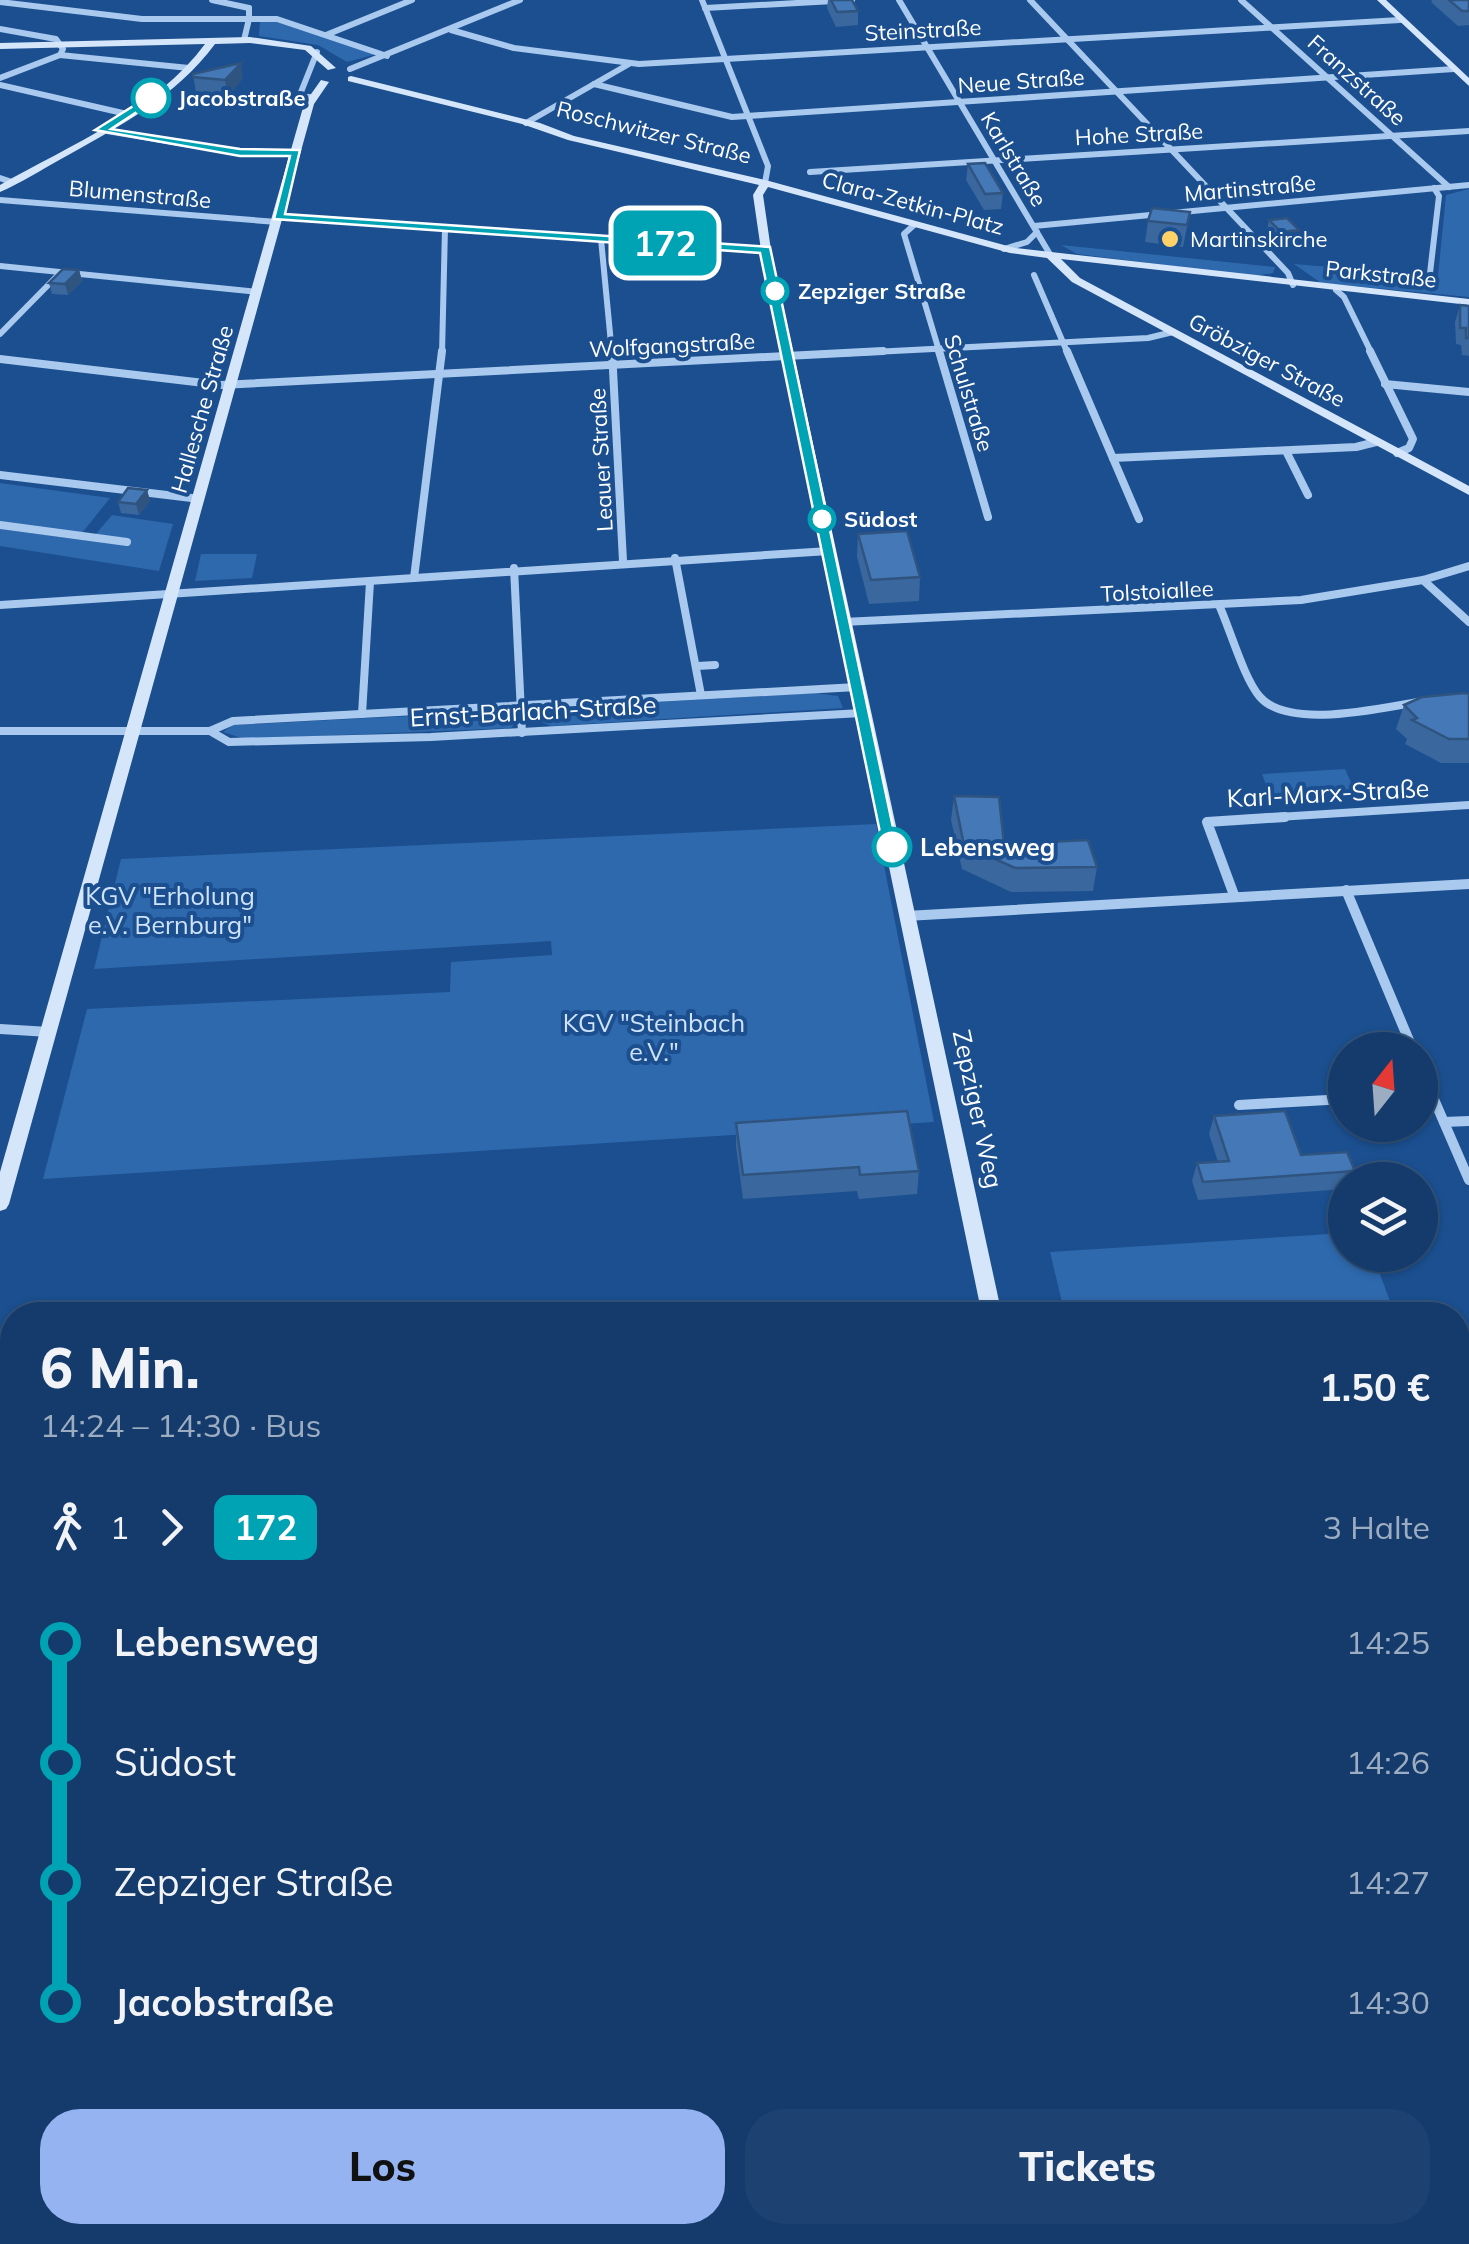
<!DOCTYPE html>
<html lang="de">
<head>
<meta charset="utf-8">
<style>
	:root { --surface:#143b6b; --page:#1d4271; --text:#f1f3f6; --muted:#9dadc1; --line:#33557e; --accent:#95b2f1 }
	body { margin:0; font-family:Mulish,sans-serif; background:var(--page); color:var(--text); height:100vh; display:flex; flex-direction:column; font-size:38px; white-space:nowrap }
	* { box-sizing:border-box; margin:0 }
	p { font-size:32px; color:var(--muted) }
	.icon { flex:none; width:55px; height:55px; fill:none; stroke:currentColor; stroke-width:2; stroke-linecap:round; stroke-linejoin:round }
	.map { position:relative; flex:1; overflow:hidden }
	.drawer { position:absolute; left:0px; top:1302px; width:1470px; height:942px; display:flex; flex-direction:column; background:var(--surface); border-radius:40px 40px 0 0; box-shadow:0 2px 8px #0004,0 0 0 2px var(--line) }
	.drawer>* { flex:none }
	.badge { padding:0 20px; border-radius:15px; font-size:35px; line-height:65px }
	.needle { width:65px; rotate:17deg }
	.fabs { position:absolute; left:1328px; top:1032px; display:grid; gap:20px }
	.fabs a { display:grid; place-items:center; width:110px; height:110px; border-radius:50%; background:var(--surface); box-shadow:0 2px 8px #0004,0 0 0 2px var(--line); font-size:50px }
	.map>.badge { position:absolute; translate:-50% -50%; box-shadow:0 0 0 5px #fff }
	.legs { display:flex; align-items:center; gap:15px; height:110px; padding:0 40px; font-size:32px }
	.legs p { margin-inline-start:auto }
	.overview { display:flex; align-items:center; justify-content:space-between; height:170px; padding:0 40px }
	h1 { font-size:55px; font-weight:800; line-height:75px }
	.action { display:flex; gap:20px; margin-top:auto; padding:20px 40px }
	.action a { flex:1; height:115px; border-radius:40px; background:var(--accent); color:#111; font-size:40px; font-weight:800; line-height:115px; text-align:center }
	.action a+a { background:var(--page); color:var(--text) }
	ul { padding:0 40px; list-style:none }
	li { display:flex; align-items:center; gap:35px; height:120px; font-size:38px }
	li i { display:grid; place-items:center; width:15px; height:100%; margin:0 12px; background:currentColor }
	li i::after { content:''; width:25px; height:25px; margin:-12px; border:8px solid; border-radius:50%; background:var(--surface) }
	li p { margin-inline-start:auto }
	li:first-child i { background:linear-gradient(#0000 50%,currentColor 0) }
	li:last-child i { background:linear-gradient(currentColor 50%,#0000 0) }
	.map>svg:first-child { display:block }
</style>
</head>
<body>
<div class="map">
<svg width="1469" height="2244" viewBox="0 0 1469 2244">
	<rect width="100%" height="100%" fill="#1b4f8f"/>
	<!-- green -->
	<g fill="#2e69ad">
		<polygon points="260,20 272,20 377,54 347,62 318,45 259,36"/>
		<polygon points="1469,189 1469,297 1321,283 1294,264 1438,276 1446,195"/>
		<polygon points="1061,245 1275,267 1273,273 1253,276 1077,254"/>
		<polygon points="0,483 110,498 82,533 0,522"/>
		<polygon points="112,515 173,524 159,571 0,546 0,529 90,541"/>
		<polygon points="201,554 257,554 252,578 195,581"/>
		<polygon points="815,693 838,696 843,708 551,726 534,719 534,713 549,708"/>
		<polygon points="489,712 504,712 517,721 511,728 245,739 223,732 233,725"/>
		<polygon points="1345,769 1353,787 1343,795 1271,798 1262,774"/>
		<polygon points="876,824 934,1122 43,1179 87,1009 450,992 451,962 552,955 551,941 94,969 121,859"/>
		<polygon points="1345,1233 1345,1255 1373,1255 1395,1315 1065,1315 1050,1252"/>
		<polygon points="12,1546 12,1875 0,1876 0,1547"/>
		<polygon points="12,1997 12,2137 0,2138 0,1998"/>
	</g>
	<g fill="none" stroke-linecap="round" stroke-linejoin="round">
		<!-- street-far3 -->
		<g stroke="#a9c9ee" stroke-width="6">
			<polyline points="212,0 249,8"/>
			<polyline points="702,0 768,166 765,183"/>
			<polyline points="899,0 1051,256"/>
			<polyline points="1030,0 1288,273 1293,285"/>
			<polyline points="1241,0 1449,187"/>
			<polyline points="0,2 142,19 249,19 249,8"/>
			<polyline points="705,8 852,0"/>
			<polyline points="0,29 56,39 63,49 60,55 0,78"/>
			<polyline points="451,30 514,48 639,64 1400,20"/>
			<polyline points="326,35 412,0"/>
			<polyline points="244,40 249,19 277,19 387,56"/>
			<polyline points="60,55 189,68"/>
			<polyline points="350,69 520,0"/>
			<polyline points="594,84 732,117 1454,69"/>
			<polyline points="0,85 127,114"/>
			<polyline points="311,97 299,97 317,52"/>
			<polyline points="526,123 629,64"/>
			<polyline points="101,130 240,153 296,152"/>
			<polyline points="810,172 1469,131"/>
			<polyline points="0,178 12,182"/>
			<polyline points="0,200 277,222"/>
			<polyline points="279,217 766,250"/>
			<polyline points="914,225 904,234 940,354"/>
			<polyline points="1034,226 1469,185"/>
			<polyline points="601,239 612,354"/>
			<polyline points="1004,249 1027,242 1037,232"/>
			<polyline points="0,266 258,292"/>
			<polyline points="1430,273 1439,196 1434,188"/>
			<polyline points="1034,275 1068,354"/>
			<polyline points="1336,290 1344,297 1372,354"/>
			<polyline points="0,334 59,274"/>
			<polyline points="442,354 445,228"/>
			<polyline points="834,354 1148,338 1173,332"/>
		</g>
		<!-- street-far2 -->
		<g stroke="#a9c9ee" stroke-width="8">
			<polyline points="612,351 623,561"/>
			<polyline points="939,351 988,517"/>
			<polyline points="1067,351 1139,519"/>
			<polyline points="1370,351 1413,439 1409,448 1397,453"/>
			<polyline points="0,359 221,385 883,351"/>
			<polyline points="1385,384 1469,392"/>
			<polyline points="1286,451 1308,495"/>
			<polyline points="1113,458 1356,447 1376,442"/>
			<polyline points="0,475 200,499"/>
			<polyline points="0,525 127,542"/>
			<polyline points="675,558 701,695"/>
			<polyline points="514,568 522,733"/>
			<polyline points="414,578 442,351"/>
			<polyline points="1423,580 1469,622"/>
			<polyline points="0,605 829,551"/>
			<path d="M1219,605C1230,629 1244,679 1260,697C1289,730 1380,708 1418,702"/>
			<polyline points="843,622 1301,600 1423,580 1469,566"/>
			<polyline points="697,666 715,665"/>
			<polyline points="362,714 370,582"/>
			<polyline points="0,731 210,731 233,721 857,687"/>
			<polyline points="210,731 229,742 431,737 862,713"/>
			<polyline points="1246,819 1469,805"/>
		</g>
		<!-- street-far1 -->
		<g stroke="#a9c9ee" stroke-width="10">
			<polyline points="1346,890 1413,1050"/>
			<polyline points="1234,895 1207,822 1285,817"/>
			<polyline points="906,916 1469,884"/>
			<polyline points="0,1029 49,1032"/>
			<polyline points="1420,1067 1469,1180"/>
			<polyline points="1239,1105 1345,1099"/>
			<polyline points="1444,1122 1469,1121"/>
		</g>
		<!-- street -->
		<g stroke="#a9c9ee" stroke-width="12">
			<polyline points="1458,2032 1469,2031"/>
			<polyline points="1458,2055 1469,2054"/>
		</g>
		<!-- secondary -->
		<g fill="#d6e6fa" fill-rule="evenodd">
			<polygon points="1377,0 1386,0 1469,78 1469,86"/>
			<path d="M250,37L311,46L336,68L328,70L305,50L250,43L215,44C177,96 117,128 61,159C41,170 21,183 0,192V185C70,145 157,110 205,44L0,49V43Z"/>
			<polygon points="351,76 540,123 574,136 769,181 1015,248 1469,299 1469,305 1061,259 1080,278 1469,486 1469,495 1072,282 1047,258 1010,253 768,187 763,195 771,250 1002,1315 982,1315 761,250 753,195 759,185 568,140 522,124 348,81 348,77"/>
			<polygon points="321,80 329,82 314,104 9,1204 6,1209 0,1211 0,1172 304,104"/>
			<polygon points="1182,2232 1208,2232 1210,2244 1184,2244"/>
		</g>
	</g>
	<!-- wall -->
	<g fill="#3a679d">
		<polygon points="828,0 852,0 858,11 858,25 836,27 827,8"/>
		<polygon points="1432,0 1469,0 1469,25 1458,26 1431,2"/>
		<polygon points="193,74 243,78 228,96 196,92"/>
		<polygon points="968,164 1003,193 1001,209 984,210 966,180"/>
		<polygon points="1190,212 1183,247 1145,242 1148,221"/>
		<polygon points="1269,220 1297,241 1279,243 1267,231"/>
		<polygon points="79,270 82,281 68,295 52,294 49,283"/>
		<polygon points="1460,305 1469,306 1469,356 1462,355 1461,345 1456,344 1455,322"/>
		<polygon points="147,490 150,501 139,515 121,513 118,502"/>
		<polygon points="858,534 920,577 919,601 869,604 857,557"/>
		<polygon points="1469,694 1469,763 1441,763 1405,744 1407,739 1396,729 1404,705"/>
		<polygon points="954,796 1004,844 1097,867 1093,891 1011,892 962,869 951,820"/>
		<polygon points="1214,1116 1301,1155 1355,1171 1351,1180 1345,1180 1345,1189 1198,1200 1192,1181 1197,1163 1218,1162 1209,1134"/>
		<polygon points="736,1123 919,1171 917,1194 859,1199 857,1191 743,1199 736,1147"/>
		<polygon points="1458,1496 1469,1507 1469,1716 1458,1688"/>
		<polygon points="1469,2070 1469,2146 1458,2147 1458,2072"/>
		<polygon points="1394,2232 1458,2232 1469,2244 1397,2244"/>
	</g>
	<!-- shaded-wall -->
	<g fill="#305480">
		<polygon points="241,63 243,78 228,96 225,80"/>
		<polygon points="1299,230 1297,241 1279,243 1281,232"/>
		<polygon points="79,270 82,281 68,295 65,284"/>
		<polygon points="147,490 150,501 139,515 136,504"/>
	</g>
	<!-- building -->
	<g fill="#4478b7" stroke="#305480" stroke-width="2.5">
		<polygon points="831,0 852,0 858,11 837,12"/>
		<polygon points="1449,0 1469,0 1469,11 1462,11"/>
		<polygon points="241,63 225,80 193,77 193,74"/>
		<polygon points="985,163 1003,193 985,194 968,164"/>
		<polygon points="1152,208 1190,212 1187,225 1148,221"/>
		<polygon points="1287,218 1299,230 1281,232 1269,220"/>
		<polygon points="63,269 79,270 65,284 49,283"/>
		<polygon points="1460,305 1469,306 1469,338 1466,338 1466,328 1460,328"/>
		<polygon points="128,488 147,490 136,504 118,502"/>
		<polygon points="907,531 920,577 871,580 858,534"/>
		<polygon points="1464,693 1469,694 1469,739 1449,739 1412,720 1417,718 1404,705 1422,697"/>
		<polygon points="954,796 999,797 1004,844 1088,840 1097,867 1015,868 964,845"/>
		<polygon points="907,1111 919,1171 860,1175 859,1167 743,1175 736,1123"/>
		<polygon points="1285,1111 1301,1155 1347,1152 1355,1171 1203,1182 1197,1163 1229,1161 1214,1116"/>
		<polygon points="1458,1496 1464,1496 1469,1507 1469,1678 1458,1650"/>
		<polygon points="1469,2070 1469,2135 1458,2136 1458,2072"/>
		<polygon points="1458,2203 1469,2244 1410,2244 1407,2232 1458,2232"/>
	</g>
	<!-- line-1 -->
	<polygon fill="#00a3b4" stroke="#fff" stroke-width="2.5" points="151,95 155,100 111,129 240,149 300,150 285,214 770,247 898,851 883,847 760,253 274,219 290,156 240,156 95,130"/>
	<!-- markers -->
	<g fill="#fff" stroke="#00a3b4" stroke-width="5">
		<circle cx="151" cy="98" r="18"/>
		<circle cx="775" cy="291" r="12"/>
		<circle cx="822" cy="519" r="12"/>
		<circle cx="892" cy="847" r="18"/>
	</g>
	<circle fill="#ffd166" stroke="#1b4f8f" stroke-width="4" cx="1170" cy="239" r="10"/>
	<g text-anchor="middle" stroke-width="8" stroke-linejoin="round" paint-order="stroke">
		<!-- far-street labels -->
		<g font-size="22" fill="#fff" stroke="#1b4f8f">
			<text transform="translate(923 30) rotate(-3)" y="8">Steinstraße</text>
			<text transform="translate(1357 80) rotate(42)" y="8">Franzstraße</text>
			<text transform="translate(1021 81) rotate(-4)" y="8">Neue Straße</text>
			<text transform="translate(654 132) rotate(14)" y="8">Roschwitzer Straße</text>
			<text transform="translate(1139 134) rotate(-3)" y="8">Hohe Straße</text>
			<text transform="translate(1014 159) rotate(59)" y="8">Karlstraße</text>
			<text transform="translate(1250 188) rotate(-5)" y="8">Martinstraße</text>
			<text transform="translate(140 194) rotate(5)" y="8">Blumenstraße</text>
			<text transform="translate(913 203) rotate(15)" y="8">Clara-Zetkin-Platz</text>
			<text transform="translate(1381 274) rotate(6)" y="8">Parkstraße</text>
			<text transform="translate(672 345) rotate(-3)" y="8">Wolfgangstraße</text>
			<text transform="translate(1267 360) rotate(28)" y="8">Gröbziger Straße</text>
			<text transform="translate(969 393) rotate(73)" y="8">Schulstraße</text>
			<text transform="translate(202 409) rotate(-74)" y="8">Hallesche Straße</text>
			<text transform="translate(601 460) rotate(-93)" y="8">Leauer Straße</text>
			<text transform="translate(1157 591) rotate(-3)" y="8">Tolstoiallee</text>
		</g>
		<!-- far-stop labels -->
		<g font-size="22" font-weight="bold" fill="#fff" stroke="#1b4f8f" text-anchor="start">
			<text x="178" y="106">Jacobstraße</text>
			<text x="798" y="299">Zepziger Straße</text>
			<text x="844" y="527">Südost</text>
		</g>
		<!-- far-poi labels -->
		<g font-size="22" fill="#fff" stroke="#1b4f8f" text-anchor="start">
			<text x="1190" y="247">Martinskirche</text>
		</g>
		<!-- street labels -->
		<g font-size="25" fill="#fff" stroke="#1b4f8f">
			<text transform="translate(533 711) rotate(-3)" y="9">Ernst-Barlach-Straße</text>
			<text transform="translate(1328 793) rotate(-3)" y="9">Karl-Marx-Straße</text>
			<text transform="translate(978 1109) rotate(78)" y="9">Zepziger Weg</text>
		</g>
		<!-- stop labels -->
		<g font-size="25" font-weight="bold" fill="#fff" stroke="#1b4f8f" text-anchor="start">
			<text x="920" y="856">Lebensweg</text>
		</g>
		<!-- park labels -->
		<g font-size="25" fill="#cfe3fa" stroke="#1b4f8f">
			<text x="170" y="905">KGV "Erholung<tspan x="170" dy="29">e.V. Bernburg"</tspan></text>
			<text x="654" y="1032">KGV "Steinbach<tspan x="654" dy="29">e.V."</tspan></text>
		</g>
	</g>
</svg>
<div class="fabs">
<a><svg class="needle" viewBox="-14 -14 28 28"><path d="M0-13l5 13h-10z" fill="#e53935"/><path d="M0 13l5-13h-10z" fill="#9dadc1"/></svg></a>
<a><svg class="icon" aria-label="layers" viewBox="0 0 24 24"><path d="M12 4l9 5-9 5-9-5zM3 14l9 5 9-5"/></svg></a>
</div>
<b class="badge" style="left:665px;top:243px;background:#00a3b4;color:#fff">172</b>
<section class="drawer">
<div class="overview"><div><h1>6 Min.</h1><p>14:24 – 14:30 · Bus</p></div><b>1.50 €</b></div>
<div class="legs"><svg class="icon" aria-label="walk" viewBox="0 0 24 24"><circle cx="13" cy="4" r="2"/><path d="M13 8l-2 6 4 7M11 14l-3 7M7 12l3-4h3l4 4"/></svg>1<svg class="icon" aria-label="forward" viewBox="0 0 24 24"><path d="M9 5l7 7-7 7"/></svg><b class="badge" style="background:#00a3b4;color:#fff">172</b><p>3 Halte</p></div>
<ul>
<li><i style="color:#00a3b4"></i><b>Lebensweg</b><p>14:25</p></li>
<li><i style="color:#00a3b4"></i><span>Südost</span><p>14:26</p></li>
<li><i style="color:#00a3b4"></i><span>Zepziger Straße</span><p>14:27</p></li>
<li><i style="color:#00a3b4"></i><b>Jacobstraße</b><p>14:30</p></li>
</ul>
<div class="action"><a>Los</a><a>Tickets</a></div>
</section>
</div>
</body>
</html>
